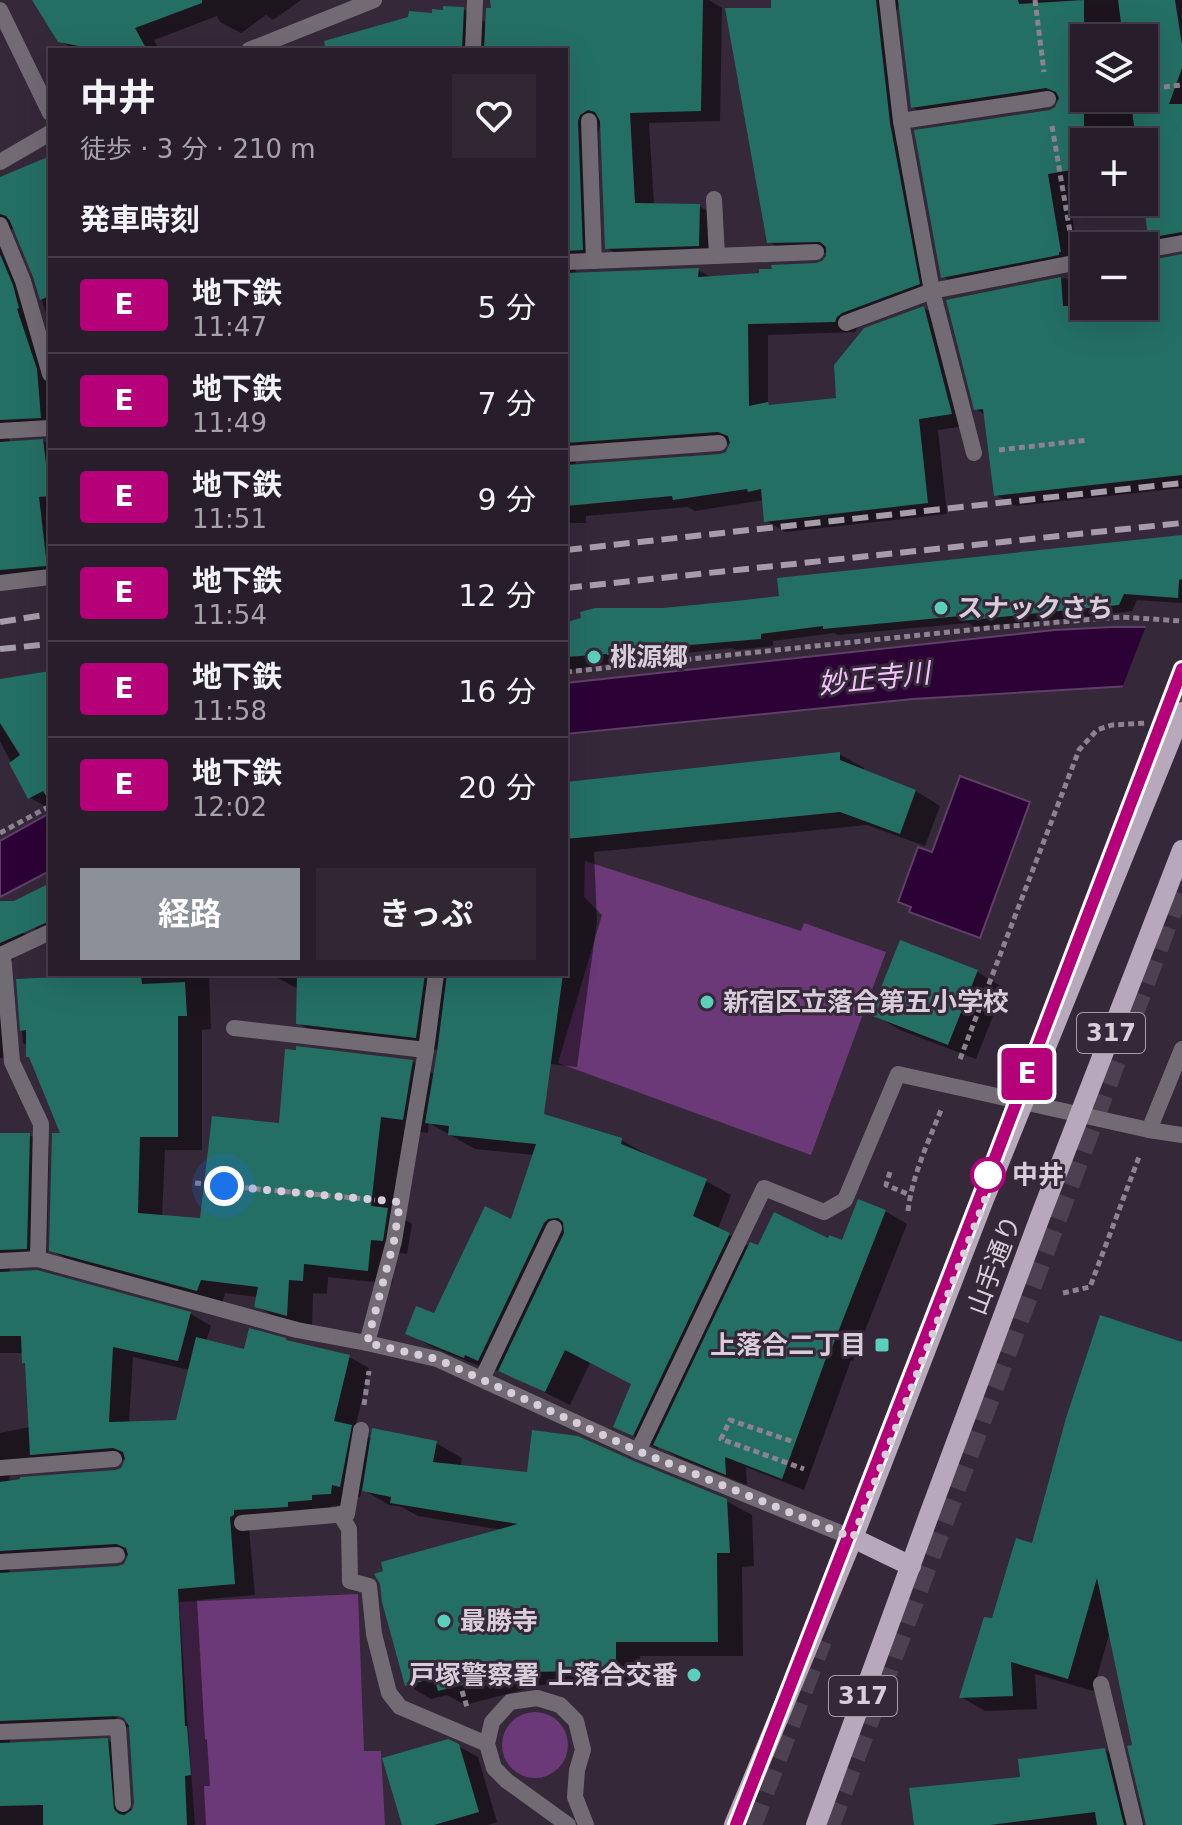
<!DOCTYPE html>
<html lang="ja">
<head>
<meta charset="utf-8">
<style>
	:root { --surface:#281e2b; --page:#302733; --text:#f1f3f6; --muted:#a5a2a9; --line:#443c47; --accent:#8c9099 }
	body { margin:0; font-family:"DejaVu Sans","Noto Sans JP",sans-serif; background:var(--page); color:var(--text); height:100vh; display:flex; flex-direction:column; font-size:30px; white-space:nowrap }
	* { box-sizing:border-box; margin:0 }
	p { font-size:26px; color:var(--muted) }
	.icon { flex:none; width:44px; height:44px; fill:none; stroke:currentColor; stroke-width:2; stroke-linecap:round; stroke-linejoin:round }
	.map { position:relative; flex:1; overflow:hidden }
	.panel { position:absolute; left:48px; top:48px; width:520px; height:928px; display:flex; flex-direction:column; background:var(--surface); border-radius:0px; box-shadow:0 8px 32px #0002,0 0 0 2px var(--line) }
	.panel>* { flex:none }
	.badge { padding:0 16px; border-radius:6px; font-size:28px; line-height:52px }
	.tools { position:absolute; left:1070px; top:24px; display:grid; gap:16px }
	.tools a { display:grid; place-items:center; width:88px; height:88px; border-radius:0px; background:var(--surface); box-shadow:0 8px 32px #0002,0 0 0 2px var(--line); font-size:40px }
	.you { position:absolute; width:40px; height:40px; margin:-20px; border:6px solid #fff; border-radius:50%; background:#1a73e8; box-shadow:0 0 0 12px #1a73e833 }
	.map>.badge { position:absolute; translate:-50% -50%; box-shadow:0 0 0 4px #fff }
	h2 { padding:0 32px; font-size:30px; line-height:72px }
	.round { display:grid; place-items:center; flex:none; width:84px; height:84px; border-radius:0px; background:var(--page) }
	.overview { display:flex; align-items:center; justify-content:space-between; height:136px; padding:0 32px }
	h1 { font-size:38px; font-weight:700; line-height:60px }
	.action { display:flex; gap:16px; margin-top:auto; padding:16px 32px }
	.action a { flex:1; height:92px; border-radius:0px; background:var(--accent); color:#fff; font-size:32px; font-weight:700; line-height:92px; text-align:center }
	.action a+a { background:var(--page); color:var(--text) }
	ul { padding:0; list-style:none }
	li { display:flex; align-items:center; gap:24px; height:96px; padding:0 32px; border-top:2px solid var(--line) }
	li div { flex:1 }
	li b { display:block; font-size:30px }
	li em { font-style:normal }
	li .badge { min-width:88px; font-weight:700; text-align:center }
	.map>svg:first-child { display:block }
</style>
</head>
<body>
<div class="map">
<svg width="1182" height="1825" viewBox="0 0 1182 1825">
	<rect width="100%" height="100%" fill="#352839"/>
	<!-- green -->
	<g fill="#6b3977">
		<polygon points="585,861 801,931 804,923 886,952 811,1155 558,1063 602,915 584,897"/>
		<polygon points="358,1594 364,1751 381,1751 385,1825 195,1825 179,1602"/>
		<circle cx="535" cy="1745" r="33"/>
	</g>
	<!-- water -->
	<g fill="#2c0236" stroke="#5f3f67" stroke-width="2">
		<polygon points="1112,627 1164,627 1146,685 913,699 566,734 566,683 1054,630"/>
		<polygon points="960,776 1030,802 980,938 909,912 911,907 898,902 918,847 932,852"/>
		<polygon points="50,813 50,871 0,897 0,841"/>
	</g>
	<!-- pier -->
	<polygon fill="#352839" points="1147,623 1182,624 1182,691 1146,689 1121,691"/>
	<!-- shadow -->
	<g fill="#0007" fill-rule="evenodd">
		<polygon points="34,0 301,0 273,20 266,15 241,33 220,22 217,16 154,40 159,50 76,50 60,41"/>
		<path d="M510,0H709L722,8L720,121L649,123L654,205L699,206L719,218L718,256L627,260L607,248L601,121L598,134L602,261L576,268L575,275L698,270L713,278L761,275L817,265L827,259L828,253H789L769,242L773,0H1182V246L1170,248L1150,237L1144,188V142H1084V182L1067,185L1080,265L963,288L943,277L1050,112L1060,105V100L933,119L912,107L900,2L896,13L910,135L939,295L863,323L857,328L855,332L768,335V404L774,407L838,400L924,308L944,319L972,425L938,430L947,514L786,532L766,521L764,500L695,511L688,507L586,516V523H566V50H337L434,15L463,9L487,23ZM1084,38H1144V98H1084ZM732,443L727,453L720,456L575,466L576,460L581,455Z"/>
		<polygon points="50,159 50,328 35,276 15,227 11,230 50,359 50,429 14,433 9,439 10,443 43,441 50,445 50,578 0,582 0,179"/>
		<polygon points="1182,255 1182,488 1016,506 996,495 985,415 976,409 948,301 1065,278 1084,289 1084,306 1144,306 1144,271"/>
		<polygon points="1182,537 1182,603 1137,600 1132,611 1074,618 975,627 968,623 838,635 834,633 773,641 773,646 736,650 732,648 648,657 566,671 566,621 781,597"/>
		<polygon points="50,673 50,809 29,797 0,741 0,681"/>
		<polygon points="839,754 864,768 864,772 916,791 940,806 925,846 867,825 594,852 597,921 577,1067 542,1063 537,1114 621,1140 646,1154 706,1181 731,1195 718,1229 750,1247 759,1248 829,1241 843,1243 885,1211 907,1224 853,1361 851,1360 804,1490 746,1467 747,1485 677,1457 659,1446 658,1449 616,1427 633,1384 590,1363 570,1405 504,1372 504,1374 490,1367 489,1370 432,1347 408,1333 435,1316 513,1222 534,1155 475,1149 429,1123 428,1133 405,1130 396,1214 412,1224 407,1254 395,1252 392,1284 328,1277 327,1294 313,1293 312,1328 281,1320 256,1306 258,1297 225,1293 222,1304 76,1264 51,1250 63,1135 28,1046 23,1043 19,988 106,977 106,974 209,974 211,1029 202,1030 202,1150 165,1150 162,1217 202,1220 281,1125 413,1062 434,1074 438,1050 323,1037 298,1023 298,989 271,974 566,974 566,784"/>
		<polygon points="50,887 50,938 32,927"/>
		<polygon points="21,932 40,943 17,954 12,961 0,967 0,935"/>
		<polygon points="977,972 1004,988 976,1059 900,1030 873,1014"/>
		<polygon points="0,991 18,1057 0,1058"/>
		<path d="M0,1135H29L49,1146L47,1259L10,1268L9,1274L37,1272L191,1314L211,1326L206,1341L246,1351L349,1357L369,1368L355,1429L372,1439L436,1443L462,1458L460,1467L726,1501L752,1515L754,1566L742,1567L743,1656H640L641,1684L541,1685L465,1705L447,1695L431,1699L406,1684L502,1530L418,1516L402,1507L389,1505L362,1489L360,1497L352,1495L351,1504L331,1506L332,1511L249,1528L255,1595L197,1600L205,1739L207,1740L210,1786H204L206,1825H0V1433L30,1427L27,1363L23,1353H0ZM133,1357L190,1370L177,1422L129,1423ZM127,1459L122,1469L115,1472L9,1480L10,1476L15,1469ZM130,1555L125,1565L118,1568L9,1574L10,1569L15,1563ZM110,1709L127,1719V1724L108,1713ZM131,1727L136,1804L131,1814L127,1752L107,1740L9,1745L11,1737L21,1732Z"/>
		<polygon points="1182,1344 1182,1825 1148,1825 1134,1747 1110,1631 1093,1691 1035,1674 1037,1709 985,1711 961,1697 994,1620 1033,1546"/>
		<polygon points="458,1746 478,1757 497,1822 488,1825 404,1825"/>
		<polygon points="1105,1750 1129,1765 1144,1825 916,1825 1023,1779"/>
	</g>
	<!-- building -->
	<g fill="#246f64">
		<polygon points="32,0 202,0 202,3 135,28 147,50 100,50 58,42"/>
		<polygon points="490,0 703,0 701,111 630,113 635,203 700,204 699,246 605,249 600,121 595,112 588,110 580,115 578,121 583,250 566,251 566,50 484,50 486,8 491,8"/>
		<polygon points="771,0 876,0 890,123 920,284 842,313 837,317 835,322 748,324 749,406 768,402 769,405 836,398 834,365 864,328 924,306 952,414 919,419 928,503 764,522 761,489 748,492 747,489 673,500 672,496 566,506 566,465 720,454 726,452 730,443 728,436 718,432 566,443 566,273 699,268 698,277 759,273 759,269 772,269 771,265 816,263 822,261 826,256 826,247 820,242 767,243 725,8 771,8"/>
		<polygon points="898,0 1018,0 1019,4 1084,0 1084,168 1048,174 1061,252 1059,252 1059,255 941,278 914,130 1050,110 1055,107 1059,98 1056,92 1046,88 911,108"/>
		<polygon points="1118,0 1175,0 1182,45 1182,68 1169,104 1182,104 1182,232 1148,238 1144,204 1144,142 1136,142 1131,102 1144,100 1144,38 1123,38"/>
		<polygon points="443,6 464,7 462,50 326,50 324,41 408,17 409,11 432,13 432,9 443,10"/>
		<polygon points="50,156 50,296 40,300 33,277 10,221 6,216 0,214 0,177"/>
		<polygon points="0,254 13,285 19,308 17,309 37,369 41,418 0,420"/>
		<polygon points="1182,254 1182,475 994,496 983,409 974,410 946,300 1061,277 1063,306 1144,306 1144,269 1152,266 1151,260"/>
		<polygon points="43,439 50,496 39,497 47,566 0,570 0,442"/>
		<polygon points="1182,535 1182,579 1179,580 1178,598 1124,594 1119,605 960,621 960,616 823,629 823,626 761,634 761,639 654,648 607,655 607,654 566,657 566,622 581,618 580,612 595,608 663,608 745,600 779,596 777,578"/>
		<polygon points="50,671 50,802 43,791 28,799 9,763 20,755 0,723 0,679"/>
		<polygon points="840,752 840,760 916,790 900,834 840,812 566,839 566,782"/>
		<polygon points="50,883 50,921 0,943 0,901 14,901"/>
		<polygon points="900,940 978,970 948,1045 870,1015"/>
		<polygon points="118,974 141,974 142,984 185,982 187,1016 178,1016 178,1137 140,1137 138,1213 200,1218 212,1116 279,1123 285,1049 296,1050 296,1046 413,1060 403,1120 381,1117 371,1206 388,1208 383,1241 371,1240 368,1271 304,1264 303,1281 289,1280 287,1316 254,1307 258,1287 201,1280 197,1291 49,1251 52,1133 60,1133 29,1057 26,1057 26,1030 20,1031 16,979"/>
		<polygon points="297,974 425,974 416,1038 296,1024"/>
		<polygon points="447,974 563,974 544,1114 622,1138 621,1144 707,1179 693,1216 730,1233 633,1436 613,1427 631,1384 565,1350 545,1392 498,1371 564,1233 563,1222 558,1218 548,1219 544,1223 478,1361 465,1355 464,1358 405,1334 416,1306 434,1313 485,1206 511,1219 536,1144 448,1135 449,1126 425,1123 437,1052"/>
		<polygon points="0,1133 30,1133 27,1249 0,1250"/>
		<polygon points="858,1199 886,1210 831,1350 829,1350 782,1479 725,1457 726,1475 653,1445 750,1242 758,1245 774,1212 828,1238 829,1235 842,1240"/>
		<polygon points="37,1270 191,1312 178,1361 113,1347 109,1422 176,1420 196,1337 244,1349 249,1328 286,1338 286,1340 350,1355 334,1421 352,1425 340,1487 332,1485 331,1494 312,1495 312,1500 288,1502 288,1507 234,1510 234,1515 230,1517 235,1584 178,1589 185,1726 187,1726 191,1775 185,1776 187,1825 43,1825 43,1805 0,1806 0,1743 108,1738 114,1809 119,1814 124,1815 132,1810 134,1803 129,1726 124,1718 118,1716 0,1721 0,1573 118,1566 124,1564 128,1555 126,1548 116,1544 0,1551 0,1482 20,1479 20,1477 115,1470 121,1468 125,1459 123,1452 113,1448 30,1455 25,1363 22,1363 21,1336 0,1336 0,1272"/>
		<polygon points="1100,1315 1182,1342 1182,1825 1146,1825 1127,1746 1132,1745 1097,1578 1068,1679 1011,1662 1013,1696 959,1698 984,1617 992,1618 1016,1538 1032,1543 1066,1418"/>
		<polygon points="372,1428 437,1441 433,1462 527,1472 532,1430 578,1436 634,1461 727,1499 730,1553 717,1553 718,1642 616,1642 616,1671 514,1672 438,1691 434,1678 405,1686 382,1602 380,1584 374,1574 383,1571 381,1562 518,1524 390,1503 391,1497 362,1491"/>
		<polygon points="448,1739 459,1744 479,1812 434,1825 402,1825 382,1758"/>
		<polygon points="1105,1748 1124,1825 1097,1825 1095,1812 990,1825 914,1825 909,1788 1020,1777 1018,1759"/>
	</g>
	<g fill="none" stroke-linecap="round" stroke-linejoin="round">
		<!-- motorway-tunnel -->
		<g stroke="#4d4151" stroke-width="24" stroke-dasharray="24 12" stroke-linecap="butt">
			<polyline points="1164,734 1182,687"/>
			<polyline points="750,1825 820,1640"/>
			<polyline points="828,1825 1182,879"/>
		</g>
		<!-- path -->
		<g stroke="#8d8290" stroke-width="5" stroke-dasharray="6 4" stroke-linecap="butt">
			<polyline points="1035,0 1044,72"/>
			<polyline points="1144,89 1182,85"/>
			<polyline points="1073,97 1084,95"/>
			<polyline points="1052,126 1071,238"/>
			<polyline points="999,450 1088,440"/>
			<polyline points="566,672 988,628 1121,617 1182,621"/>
			<polyline points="0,833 50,806"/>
			<polyline points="960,1059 1079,750 1097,730 1112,725 1148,723"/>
			<polyline points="890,1172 886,1185 910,1195"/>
			<polyline points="195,1183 375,1200"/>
			<path d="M908,1211C912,1176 928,1143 941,1110"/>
			<polyline points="1063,1293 1090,1287 1139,1157"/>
			<polyline points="364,1405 369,1371"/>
			<polyline points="791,1441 730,1420 721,1439 804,1469"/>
			<polyline points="462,1691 467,1707"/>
		</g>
		<!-- service -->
		<g stroke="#726b74" stroke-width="16">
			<polyline points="887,0 901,121 932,291 974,453"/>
			<polyline points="589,121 594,261"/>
			<polyline points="901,121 1048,99"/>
			<polyline points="714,199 717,256"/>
			<polyline points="0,225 23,281 50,374"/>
			<polyline points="1144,250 1182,243"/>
			<polyline points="566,262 816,252"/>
			<polyline points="846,323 932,291 1084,261"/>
			<polyline points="0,431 50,428"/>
			<polyline points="566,454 719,443"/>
			<polyline points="234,1028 426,1050"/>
			<polyline points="38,1259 41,1124 12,1062 3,954 50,932"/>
			<polyline points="482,1379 554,1228"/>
			<polyline points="0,1468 114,1459"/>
			<polyline points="340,1514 349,1529 350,1581 369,1586 374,1634 389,1693 400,1707 487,1744"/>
			<polyline points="242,1523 347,1514 361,1430"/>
			<polyline points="0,1562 117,1555"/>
			<polyline points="0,1732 118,1727 123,1804"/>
			<polyline points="568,1825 507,1781 494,1768 487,1744 492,1722 510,1702 537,1698 560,1705 576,1721 583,1750 577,1770 575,1797 586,1825"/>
		</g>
		<!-- minor -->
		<g stroke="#726b74" stroke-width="16">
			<polyline points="0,10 50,113"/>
			<polyline points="249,50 374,0"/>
			<polyline points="473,50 475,0"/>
			<polyline points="0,162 50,133"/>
			<polyline points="0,583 50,577"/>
			<polyline points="1149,1130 1182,1049"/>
			<polyline points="0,1261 38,1259 297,1330 367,1343 437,1359 638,1451 853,1538"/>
			<polyline points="367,1343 394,1241 426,1050 436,974"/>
			<polyline points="638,1451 764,1188 824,1212 845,1200 898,1074 1149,1130 1182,1135"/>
			<polyline points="1101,1684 1135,1825"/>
		</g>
		<!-- primary -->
		<g stroke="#b7a9bb" stroke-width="20">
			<polyline points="853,1538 911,1566"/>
			<polyline points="734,1825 853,1538 983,1202 1182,712"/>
			<polyline points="816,1825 929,1515 1040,1217 1182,850"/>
		</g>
		<!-- rail -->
		<g stroke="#a79daa" stroke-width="6" stroke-dasharray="16 8" stroke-linecap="butt">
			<polyline points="566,550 1182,483"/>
			<polyline points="566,588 1182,523"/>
			<polyline points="0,622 50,614"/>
			<polyline points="0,649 50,644"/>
		</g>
	</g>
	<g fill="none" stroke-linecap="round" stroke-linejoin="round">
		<defs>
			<polyline id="line" points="736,1825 984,1187 1182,669"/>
		</defs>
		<!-- line casing -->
		<use href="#line" stroke="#fff" stroke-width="18"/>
		<!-- line -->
		<use href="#line" stroke="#b6007a" stroke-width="12"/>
		<!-- walk -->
		<polyline stroke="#d7ced9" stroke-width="8" stroke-dasharray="0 14.4" points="224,1186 400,1202 394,1241 367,1343 437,1359 638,1451 853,1538 995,1174 988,1175"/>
	</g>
	<!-- markers -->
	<g fill="#5bcebc" stroke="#352839" stroke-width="3">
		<circle cx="941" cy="608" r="8"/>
		<circle cx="594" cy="657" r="8"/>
		<circle cx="707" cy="1002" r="8"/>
		<rect x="874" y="1337" width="16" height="16" rx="4"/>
		<circle cx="444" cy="1621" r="8"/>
		<circle cx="694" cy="1675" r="8"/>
	</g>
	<circle fill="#fff" stroke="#b6007a" stroke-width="4" cx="988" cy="1175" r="16"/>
	<g text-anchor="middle" stroke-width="6" stroke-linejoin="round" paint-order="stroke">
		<!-- shield labels -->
		<g fill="#352839" stroke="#a69ca9" stroke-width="2">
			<rect x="1077" y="1013" width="68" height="40" rx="6"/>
			<rect x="829" y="1676" width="68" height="40" rx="6"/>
		</g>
		<g font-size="24" font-weight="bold" fill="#d7ced9">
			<text x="1111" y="1041">317</text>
			<text x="863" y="1704">317</text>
		</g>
		<!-- poi labels -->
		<g font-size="26" font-weight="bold" fill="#d7ced9" stroke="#352839" text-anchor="start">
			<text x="957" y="617">スナックさち</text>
			<text x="610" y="666">桃源郷</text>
			<text x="723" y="1011">新宿区立落合第五小学校</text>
			<text x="866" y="1354" text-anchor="end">上落合二丁目</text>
			<text x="460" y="1630">最勝寺</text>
			<text x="678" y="1684" text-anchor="end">戸塚警察署 上落合交番</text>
		</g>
		<!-- stop labels -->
		<g font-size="26" font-weight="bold" fill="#d7ced9" stroke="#352839" text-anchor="start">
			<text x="1012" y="1184">中井</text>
		</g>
		<!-- street labels -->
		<g font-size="26" fill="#d7ced9" stroke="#352839">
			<text transform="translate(994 1265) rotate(-69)" y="9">山手通り</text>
		</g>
		<!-- water labels -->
		<g font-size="28" font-style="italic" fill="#f1c3fd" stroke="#352839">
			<text transform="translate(874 678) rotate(-6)" y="10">妙正寺川</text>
		</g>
	</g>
</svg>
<div class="tools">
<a><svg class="icon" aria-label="layers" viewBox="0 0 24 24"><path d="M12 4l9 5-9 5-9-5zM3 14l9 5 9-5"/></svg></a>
<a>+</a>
<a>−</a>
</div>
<div class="you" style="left:224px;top:1186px"></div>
<b class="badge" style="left:1027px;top:1074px;background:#b6007a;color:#fff">E</b>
<section class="panel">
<div class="overview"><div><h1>中井</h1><p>徒歩 · 3 分 · 210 m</p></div><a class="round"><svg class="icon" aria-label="heart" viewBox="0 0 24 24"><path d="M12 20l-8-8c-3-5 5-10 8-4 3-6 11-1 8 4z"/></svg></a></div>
<h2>発車時刻</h2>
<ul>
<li><span class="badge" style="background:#b6007a;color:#fff">E</span><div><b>地下鉄</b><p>11:47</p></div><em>5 分</em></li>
<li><span class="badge" style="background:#b6007a;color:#fff">E</span><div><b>地下鉄</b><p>11:49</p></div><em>7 分</em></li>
<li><span class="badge" style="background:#b6007a;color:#fff">E</span><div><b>地下鉄</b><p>11:51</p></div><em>9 分</em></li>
<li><span class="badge" style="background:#b6007a;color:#fff">E</span><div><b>地下鉄</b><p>11:54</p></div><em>12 分</em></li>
<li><span class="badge" style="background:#b6007a;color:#fff">E</span><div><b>地下鉄</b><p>11:58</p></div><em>16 分</em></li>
<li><span class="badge" style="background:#b6007a;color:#fff">E</span><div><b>地下鉄</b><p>12:02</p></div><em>20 分</em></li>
</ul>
<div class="action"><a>経路</a><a>きっぷ</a></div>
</section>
</div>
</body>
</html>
